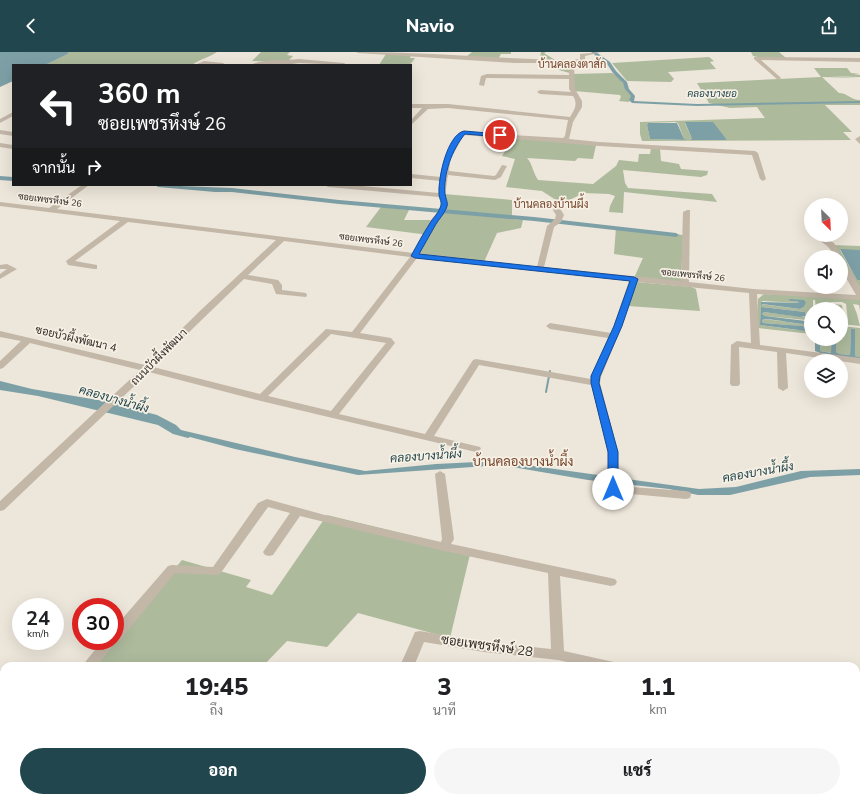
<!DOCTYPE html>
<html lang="th">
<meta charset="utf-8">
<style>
body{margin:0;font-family:"Nunito Sans",Sarabun,sans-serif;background:#f6f6f6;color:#202124;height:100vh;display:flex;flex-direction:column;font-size:15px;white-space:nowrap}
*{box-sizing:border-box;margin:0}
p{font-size:13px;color:#757577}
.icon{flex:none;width:22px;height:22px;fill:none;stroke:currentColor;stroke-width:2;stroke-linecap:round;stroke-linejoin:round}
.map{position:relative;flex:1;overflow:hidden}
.details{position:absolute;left:0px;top:610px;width:860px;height:140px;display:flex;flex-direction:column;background:#fff;border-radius:12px 12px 0 0;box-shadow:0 4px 16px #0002}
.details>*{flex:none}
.guide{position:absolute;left:12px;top:12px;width:400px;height:122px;border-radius:0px;box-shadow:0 4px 16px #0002;background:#202124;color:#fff;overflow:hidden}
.needle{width:26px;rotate:156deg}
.controls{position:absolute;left:804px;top:146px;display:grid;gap:8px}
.controls a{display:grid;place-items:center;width:44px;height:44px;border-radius:50%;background:#fff;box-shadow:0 4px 16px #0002;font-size:20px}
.speed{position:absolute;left:12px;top:546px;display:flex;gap:8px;font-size:20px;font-weight:700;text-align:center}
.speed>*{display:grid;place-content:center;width:52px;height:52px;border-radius:50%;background:#fff;box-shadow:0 4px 16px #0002;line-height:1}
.speed small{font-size:10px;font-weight:400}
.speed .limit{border:6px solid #d22;background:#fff;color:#111}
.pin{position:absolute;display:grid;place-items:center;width:34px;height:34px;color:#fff;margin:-17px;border:2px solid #fff;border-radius:50%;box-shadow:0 1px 4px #0007}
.me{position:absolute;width:44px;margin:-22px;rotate:0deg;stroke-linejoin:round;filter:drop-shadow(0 0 3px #0008)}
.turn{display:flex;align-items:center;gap:14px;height:84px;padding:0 20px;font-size:18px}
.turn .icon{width:52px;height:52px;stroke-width:2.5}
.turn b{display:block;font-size:28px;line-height:34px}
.then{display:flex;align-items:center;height:38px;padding:0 20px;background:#0003;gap:8px;font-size:15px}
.eta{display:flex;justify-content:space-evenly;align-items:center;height:68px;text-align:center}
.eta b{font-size:24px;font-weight:800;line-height:28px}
.primary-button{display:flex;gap:8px;margin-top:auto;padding:8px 20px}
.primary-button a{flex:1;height:46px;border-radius:24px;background:#22464d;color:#fff;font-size:16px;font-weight:800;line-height:46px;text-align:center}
.primary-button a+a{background:#f6f6f6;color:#202124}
header{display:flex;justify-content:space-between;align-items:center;height:52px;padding:0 20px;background:#22464d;color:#fff;font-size:18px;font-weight:800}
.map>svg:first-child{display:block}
</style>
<header><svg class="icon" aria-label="back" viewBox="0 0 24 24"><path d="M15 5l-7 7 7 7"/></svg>Navio<svg class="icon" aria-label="share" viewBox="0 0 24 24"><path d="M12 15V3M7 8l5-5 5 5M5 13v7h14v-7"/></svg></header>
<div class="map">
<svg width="860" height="750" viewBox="0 0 860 750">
<rect width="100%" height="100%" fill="#ede6da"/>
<path fill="#adba9c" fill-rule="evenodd" d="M68 0H217C208 6 200 7 192 13H45L68 2Z
M261 0H290L287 3 293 4 287 10 252 9Z
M472 0H511V2H501L498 7 466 5Z
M541 0H546L544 1 555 8 570 9 573 22 612 21C622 26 625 36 632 44L629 50 619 49 621 45 620 43 574 39 573 22 559 18 558 15H548V10H539Z
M751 0H779L786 6H763L753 4Z
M386 2 411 3 410 6H415L410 13H379Z
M709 5 714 9 710 10 716 17 668 20 674 27 671 30 627 29 612 11Z
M814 16H847L851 21 860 22 854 23H860V25L829 24 860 26 822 25 839 41C847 41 851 48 860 48V53H825L852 80H843L851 88 642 89 640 82V70L765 66 757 55 730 56 709 51 697 31 821 25ZM675 70 678 71 684 87 686 88 650 87 647 73 648 71ZM685 71 726 87 727 88H691L692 87Z
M514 85 596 93 593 107 578 106 575 109 527 106C532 111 533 121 538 128L593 132 616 114 619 108 638 110 639 102H650L651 96 660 97 661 109 679 112 681 117 708 119 707 123 701 125 623 118 625 131 628 136 712 142 717 150 624 140 623 161 609 160 610 154 615 144 609 142 584 141 565 150H559L542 139 506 135 515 107 502 104Z
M444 142 512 148V167L523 168 521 176 497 181 484 210 418 202 429 183 366 175 381 155 409 158 404 168H438L447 157Z
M616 175 683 183 681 231 634 226 643 206 614 202Z
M832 193 860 194V198H840L857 228H860V236Z
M636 230 691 235 696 237 700 259 628 254Z
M764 242 860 246V259L859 253 853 252 857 262 860 274 841 272V257H836L835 252 842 253 844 271 848 269 846 252 842 250H831L832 257H816L815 248H813V257H811V282L758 276V247ZM763 249 799 251 797 249 806 251 804 255 800 257 761 252V255L805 260 806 264 803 265 764 260 762 262 765 264 806 268 803 272C795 272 767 266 762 268L763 271 803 274 807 277 797 278 760 273 761 250Z
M841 274 860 276V305L855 304V278H851L850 303 839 302 836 300V287H841Z
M820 287H832V301L820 299Z
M327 463 471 498 450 586 358 561 327 595 287 589 263 614H95L182 508 251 528 246 535 272 543Z"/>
<path fill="#7da0a6" d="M0 0H68V2L45 13H13V29L0 35Z
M713 70 727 88H690L692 87 685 70Z
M648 71H677L684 87 687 88 650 87 647 73Z
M840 197 860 198V228H857Z
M788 247 804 248 806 251 804 255 800 257 762 252 761 255 805 260 806 264 800 265 764 260 762 262 765 264 806 269 807 272C797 273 768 265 762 268L763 271 803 274 807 277 806 279 760 273 761 250 799 251 797 249H791Z
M851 277H855V304L860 305V307L820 301 815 299V287H820V299L831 301 832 287H836V300L839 302 850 303Z
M0 329 32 337 104 349 157 363 176 373 181 378 295 405 365 419 436 412 498 409 699 437 736 435 801 419 860 417V423L810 425 730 443H698L669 437 588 428 501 413 358 423 235 397 190 385 188 386 173 382 158 373 38 344 0 338Z"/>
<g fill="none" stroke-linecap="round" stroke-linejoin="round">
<path stroke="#7da0a6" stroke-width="2" d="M546 340 550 319"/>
<path fill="#7da0a6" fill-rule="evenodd" d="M591 0H596L610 10 616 19 627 30 629 37 635 44 634 49 697 52 860 49V51L697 54 632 51 629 48 631 44 625 37 623 31 613 21 607 12Z
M0 124 13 125V129L0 128Z
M155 133 232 136 339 148 534 165 676 181 679 183 676 185 534 169 339 152 232 140H215L158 135Z"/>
<path fill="#c3b7a8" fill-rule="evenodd" d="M356 0C427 0 499 7 571 8L580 7V2L602 0 585 4V9L574 11 575 37 582 49V55L573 70 569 87 599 90 755 99 758 101 766 127 763 129 760 127 752 103 599 94 464 83 450 108 449 119 494 124 496 123 502 113 507 114 501 125 495 128 448 123 445 143 448 149 447 157 436 170 420 201 537 215 547 174 555 167 556 163 553 158 556 152 559 150 562 152 561 158 564 163 561 170 554 175 544 215 681 229 683 160 687 158H690L689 230 753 237 856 243 841 217V208H844L860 236V248L757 242 760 293 860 306V312L786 301 788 336 783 339 778 336 777 300 739 295 740 332 738 334H732L730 332 731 293 737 289 751 291 749 241 637 230 622 274 601 325 600 331 618 400V434L686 439 690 440 691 443 690 446 686 447 609 440 608 437V400L591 333 479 313 434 384 480 395 481 397 476 400 261 349 149 320 4 458 0 459V449L140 318 30 291 3 316 0 317V309L21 289 0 285V279L145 313 202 257 276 188 128 170 75 209 97 213V217H94L68 213 66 209 120 169 0 154V150L49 156 82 133H89L57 157 413 201 429 170 440 157 442 149 439 145 328 135 325 133H351L439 141 441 129 411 126V122L441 125C441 109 451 93 460 80L563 86 565 84 568 68 448 56 428 57 411 73V68L422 56H411V52H448L570 65C575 57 578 52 573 44L540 42 537 40 540 38 571 40 569 37V27L487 26H486L484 34 479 33 481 24 487 22 569 23V11H514L358 1ZM284 189 410 205 352 280 326 277 260 342 153 315 244 227 272 232 276 242 306 245 307 243 306 241 282 238V233L278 228 248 223ZM417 206 629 229 611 281 550 271 546 274 550 277 608 286 591 327 476 307 473 308 425 382 339 362 395 291 391 286 360 281ZM331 282 386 291 331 359 268 344Z
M754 5 860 6V10L761 8 780 25 781 26 778 28 754 7Z
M299 7 344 11 347 13 299 11 285 13H251C262 6 286 9 299 7Z
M204 9 223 11 226 13H195Z
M13 60V64L0 71V67Z
M0 78 13 80V84L0 82Z
M860 84V92L855 87Z
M0 91 13 93V97L0 95Z
M818 183H824L828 188 834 191 842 205 841 206V205H834C832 202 831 198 829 196 825 191 818 190 818 183Z
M7 212 17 217 0 227V222L7 217H0V213Z
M440 419 445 422 454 487 451 492 615 527 617 530 615 533 611 534 560 524 564 599 609 609 614 610 616 614H585L558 608 484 600 424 590 414 614H400L415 580 420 579 484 590 551 597 548 521 444 499 300 464 273 503 269 504 265 503 263 500 290 461 268 455 220 522 216 523 175 521 120 588 116 589 97 614H82L102 589H115V575L168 514 172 513 213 515 258 451 267 447 332 465 441 490 442 487 435 422Z
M856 644H860V656H856Z
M45 746H61L60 750H44Z
M67 746H90L88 750H65Z
M139 746H165L163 750H137Z"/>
</g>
<path fill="#1a73e8" stroke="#114b97" d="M464 79 500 82 503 83 500 85 465 82C452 97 443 123 445 142 446 148 449 151 446 157 444 162 439 167 436 172 430 182 425 192 419 202L634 225 638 227 622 274 600 324 599 331 618 400V437L616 439 613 440 608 437V400L591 331V324L614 274 630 229 415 206 411 204C417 193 423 182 430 171 433 166 438 162 440 156 443 150 439 147 439 142 438 126 447 83 464 79Z"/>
<g text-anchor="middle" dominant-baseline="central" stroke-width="3.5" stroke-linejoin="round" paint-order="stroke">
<g font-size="9" fill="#312b27" stroke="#f6f0e5">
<text transform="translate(50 148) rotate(7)">ซอยเพชรหึงษ์ 26</text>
<text transform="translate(371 188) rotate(7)">ซอยเพชรหึงษ์ 26</text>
<text transform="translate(693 223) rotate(6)">ซอยเพชรหึงษ์ 26</text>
</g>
<g font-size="10" font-style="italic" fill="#22464d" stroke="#f6f0e5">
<text x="712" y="42">คลองบางยอ</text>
</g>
<g font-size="11" fill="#75442b" stroke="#f6f0e5">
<text x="572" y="12">บ้านคลองตาสัก</text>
<text x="551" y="152">บ้านคลองบ้านผึ้ง</text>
</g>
<g font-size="11" fill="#312b27" stroke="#f6f0e5">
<text transform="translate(76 287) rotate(13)">ซอยบัวผึ้งพัฒนา 4</text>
<text transform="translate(159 305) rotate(-45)">ถนนบัวผึ้งพัฒนา</text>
</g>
<g font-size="12" font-style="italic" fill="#22464d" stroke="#f6f0e5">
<text transform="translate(114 347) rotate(16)">คลองบางน้ำผึ้ง</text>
<text transform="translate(426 404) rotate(-4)">คลองบางน้ำผึ้ง</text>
<text transform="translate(758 420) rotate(-10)">คลองบางน้ำผึ้ง</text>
</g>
<g font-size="13" fill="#75442b" stroke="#f6f0e5">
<text x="523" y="410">บ้านคลองบางน้ำผึ้ง</text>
</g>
<g font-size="13" fill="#312b27" stroke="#f6f0e5">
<text transform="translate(487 594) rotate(8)">ซอยเพชรหึงษ์ 28</text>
</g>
</g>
</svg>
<div class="controls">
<a><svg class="needle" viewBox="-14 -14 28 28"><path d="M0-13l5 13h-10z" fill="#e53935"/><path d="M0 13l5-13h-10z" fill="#757577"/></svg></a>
<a><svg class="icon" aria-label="sound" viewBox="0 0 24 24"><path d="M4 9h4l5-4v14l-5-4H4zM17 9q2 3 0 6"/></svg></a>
<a><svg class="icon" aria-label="search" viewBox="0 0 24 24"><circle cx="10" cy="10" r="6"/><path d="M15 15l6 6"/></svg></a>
<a><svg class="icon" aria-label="layers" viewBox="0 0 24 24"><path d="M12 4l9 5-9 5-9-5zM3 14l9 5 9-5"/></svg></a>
</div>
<div class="speed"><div>24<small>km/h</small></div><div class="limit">30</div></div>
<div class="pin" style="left:500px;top:83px;background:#d93025"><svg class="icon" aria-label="arrive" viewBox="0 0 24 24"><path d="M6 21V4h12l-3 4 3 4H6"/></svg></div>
<svg class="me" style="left:613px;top:437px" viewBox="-20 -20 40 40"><circle r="19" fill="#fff"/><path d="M0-13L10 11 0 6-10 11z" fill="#1a73e8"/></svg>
<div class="guide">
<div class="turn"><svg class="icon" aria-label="left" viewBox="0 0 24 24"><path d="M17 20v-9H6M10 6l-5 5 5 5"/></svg><div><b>360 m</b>ซอยเพชรหึงษ์ 26</div></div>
<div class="then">จากนั้น<svg class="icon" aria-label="right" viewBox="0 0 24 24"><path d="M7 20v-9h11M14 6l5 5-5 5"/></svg></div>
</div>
<section class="details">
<div class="eta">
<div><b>19:45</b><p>ถึง</p></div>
<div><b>3</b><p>นาที</p></div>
<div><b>1.1</b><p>km</p></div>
</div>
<div class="primary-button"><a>ออก</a><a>แชร์</a></div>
</section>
</div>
